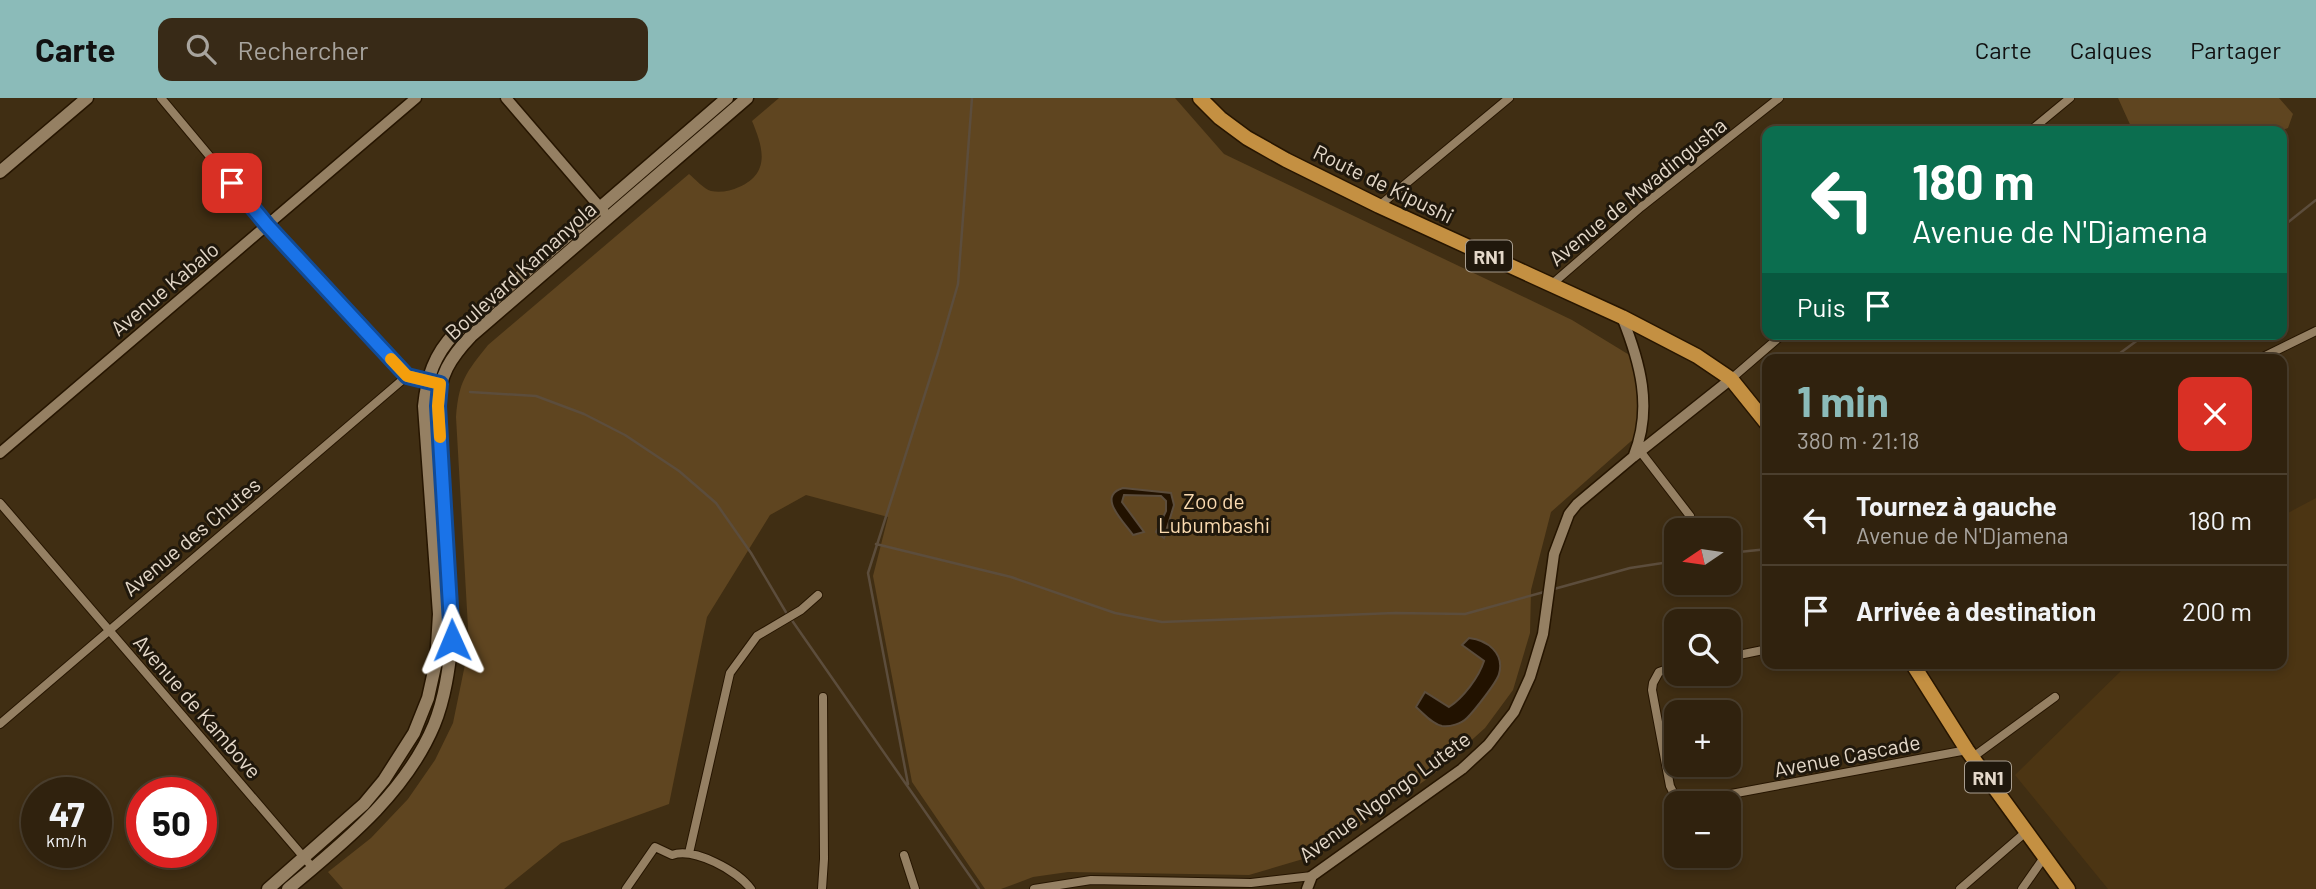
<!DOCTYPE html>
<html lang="fr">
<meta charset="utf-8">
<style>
body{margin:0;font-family:Barlow,sans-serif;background:#382a17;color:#f1f3f6;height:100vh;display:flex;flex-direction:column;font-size:26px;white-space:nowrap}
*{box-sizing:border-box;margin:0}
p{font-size:23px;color:#a8a49e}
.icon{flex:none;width:38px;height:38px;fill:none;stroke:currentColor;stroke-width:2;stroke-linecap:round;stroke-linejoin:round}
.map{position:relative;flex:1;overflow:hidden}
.drawer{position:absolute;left:1762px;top:256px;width:525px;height:315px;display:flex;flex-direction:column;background:#30220e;border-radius:14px;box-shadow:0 4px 10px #0003,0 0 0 2px #4b3f2e}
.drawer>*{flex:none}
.top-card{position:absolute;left:1762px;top:28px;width:525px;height:214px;border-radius:14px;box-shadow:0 4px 10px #0003,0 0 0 2px #4b3f2e;background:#0b6e4f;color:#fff;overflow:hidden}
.needle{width:46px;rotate:257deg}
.tools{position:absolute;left:1664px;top:420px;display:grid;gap:14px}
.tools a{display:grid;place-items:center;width:77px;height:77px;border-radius:14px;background:#30220e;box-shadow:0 4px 10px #0003,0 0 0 2px #4b3f2e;font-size:35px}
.speed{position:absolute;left:21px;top:679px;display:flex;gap:14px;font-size:35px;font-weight:700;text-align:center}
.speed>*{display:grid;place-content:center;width:91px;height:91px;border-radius:50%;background:#30220e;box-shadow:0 4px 10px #0003,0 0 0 2px #4b3f2e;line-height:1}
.speed small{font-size:18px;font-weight:400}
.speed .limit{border:10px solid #d22;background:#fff;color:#111}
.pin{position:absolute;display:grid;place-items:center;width:60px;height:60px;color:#fff;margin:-30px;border-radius:14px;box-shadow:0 4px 10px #0006}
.me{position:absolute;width:77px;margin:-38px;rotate:359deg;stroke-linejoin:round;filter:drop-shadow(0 0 5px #0008)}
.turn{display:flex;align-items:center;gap:24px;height:147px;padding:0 35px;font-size:32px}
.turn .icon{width:91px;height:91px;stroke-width:2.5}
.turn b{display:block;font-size:49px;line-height:60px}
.then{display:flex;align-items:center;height:66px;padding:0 35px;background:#0003;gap:14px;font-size:26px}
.round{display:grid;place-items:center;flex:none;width:74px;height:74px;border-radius:14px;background:#382a17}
.head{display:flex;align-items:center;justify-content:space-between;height:119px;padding:0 35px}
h1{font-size:42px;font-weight:700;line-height:52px;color:#8bbbb9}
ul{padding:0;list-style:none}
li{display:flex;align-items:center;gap:21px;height:91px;padding:0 35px;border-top:2px solid #4b3f2e}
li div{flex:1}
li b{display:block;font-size:26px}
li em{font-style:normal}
header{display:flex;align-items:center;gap:42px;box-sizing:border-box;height:98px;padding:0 35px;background:#8bbbb9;color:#111}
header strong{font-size:33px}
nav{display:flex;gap:38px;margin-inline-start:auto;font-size:24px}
.search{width:490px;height:63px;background:#382a17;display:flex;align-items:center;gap:18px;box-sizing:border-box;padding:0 24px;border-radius:14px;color:#a8a49e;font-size:26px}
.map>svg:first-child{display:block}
</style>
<header>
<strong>Carte</strong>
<div class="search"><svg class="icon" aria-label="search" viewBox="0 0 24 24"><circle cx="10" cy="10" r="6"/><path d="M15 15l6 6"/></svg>Rechercher</div>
<nav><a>Carte</a><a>Calques</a><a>Partager</a></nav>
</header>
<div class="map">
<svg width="2316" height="791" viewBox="0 0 2316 791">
<rect width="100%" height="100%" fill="#402e13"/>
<path fill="#4c3513" d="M2316 400V791H2108L2015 677 2129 565H2282V418Z"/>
<path fill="#5f4520" d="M779 0H1175L1224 56 1572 222 1636 261 1638 337 1551 414 1531 492 1530 535 1513 592 1485 630 1434 676 1320 756 1249 777 1068 774 1033 779 1001 791H985L912 684 873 478 888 419 806 397 770 417 707 519 669 706 561 745 504 791H343L328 774 371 740 408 701 435 662 453 625 469 547 456 319C459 282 466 275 488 247L689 76C695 81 704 91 711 93 720 95 731 93 739 89 771 75 763 49 752 23Z
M2118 0H2279L2293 16 2288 30 2280 33H2133Z"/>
<path fill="#221200" stroke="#5c4d3c" stroke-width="2" d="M1123 390 1171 395 1174 407 1164 440 1156 434 1166 413V403L1161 398 1124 397 1122 404 1144 434 1133 437C1124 424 1096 398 1123 390Z
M1469 540C1487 542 1505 555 1499 576 1497 584 1474 613 1467 620 1461 626 1450 629 1442 628 1432 626 1424 616 1416 609L1425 594 1449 609C1463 600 1479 579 1484 563L1462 547Z"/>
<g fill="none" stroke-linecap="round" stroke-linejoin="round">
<path stroke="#5c4d3c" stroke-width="2.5" d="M2282 129 2316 102
M2112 261 2146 236
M470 294 536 298 584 316 625 337 679 373 716 405 751 455 787 516
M876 446 1011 479 1115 515 1162 524 1395 515 1465 516 1544 494
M1729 455 1768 451
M1554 491 1630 470 1676 463
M791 521 979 791
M908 686 868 475 938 255 958 186 972 0"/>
<defs>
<path id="minor" d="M161 0 267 127 407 278 431 284
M2030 33 2070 0
M1379 108 1509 0
M1551 187 1641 109 1779 0
M2259 261 2316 233
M1731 281 1783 236
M1640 353 1690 418
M0 405 313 770
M1729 559 1768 551
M1676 568 1659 574 1653 585 1652 592 1670 688 1676 700 1683 705 1967 652
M0 626 407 278
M1973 659 2055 599
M689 755 730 575 757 538 801 512 818 497
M904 757 915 791
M626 791 655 749 672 757C694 749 738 773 751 791
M822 791 824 761 823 599
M1034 791 1091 782 1251 785 1312 778
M1960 791 2027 733
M2022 791 2045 758"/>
<path id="tertiary" d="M506 0 604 114
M1622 219C1640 264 1653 310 1634 357
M0 355 416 0
M1307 791 1312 778 1462 671 1488 647 1514 614 1530 579 1543 536 1554 456 1569 416 1577 406 1633 359 1731 281"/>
<path id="secondary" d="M0 74 87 0
M268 791 364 706 384 682 414 635 428 600 436 564 439 516 424 308C427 279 434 257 455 235L727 0
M288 791C344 744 405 696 434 627 445 600 449 570 452 542L438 308C439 278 450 260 471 238L747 0"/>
<path id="trunk" d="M1200 0 1220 20 1247 40 1286 62 1379 108 1622 219 1697 258 1731 281 1768 327
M1912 565 1967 652 2068 791"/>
</defs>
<use href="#minor" stroke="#261500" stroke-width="10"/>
<use href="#tertiary" stroke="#261500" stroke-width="13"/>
<use href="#secondary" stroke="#261500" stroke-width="15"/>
<use href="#trunk" stroke="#261500" stroke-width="17"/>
<use href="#minor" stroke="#958063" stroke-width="8"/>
<use href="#tertiary" stroke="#958063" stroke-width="10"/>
<use href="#secondary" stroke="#958063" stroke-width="12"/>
<use href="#trunk" stroke="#c49042" stroke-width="14"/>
</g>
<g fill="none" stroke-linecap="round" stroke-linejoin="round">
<defs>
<path id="route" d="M232 85 267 127 407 278 440 286 438 308 452 542"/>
</defs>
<use href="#route" stroke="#114b97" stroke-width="18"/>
<use href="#route" stroke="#1a73e8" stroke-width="12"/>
<path stroke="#f59e0b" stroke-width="12" d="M391 261 407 278 440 286 438 308 440 339"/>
</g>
<g text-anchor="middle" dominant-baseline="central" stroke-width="6" stroke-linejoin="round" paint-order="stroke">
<g fill="#20180c" stroke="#a99e90" stroke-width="2">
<rect x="1466" y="142.5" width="46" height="31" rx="5"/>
<rect x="1965" y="663.5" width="46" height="31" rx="5"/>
</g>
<g font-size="19" font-weight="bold" fill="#e4d8c9">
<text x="1489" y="158">RN1</text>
<text x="1988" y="679">RN1</text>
</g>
<g font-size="21" fill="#e4d8c9" stroke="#20180c">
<text transform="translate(1384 85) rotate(26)">Route de Kipushi</text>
<text transform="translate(1637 93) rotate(-39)">Avenue de Mwadingusha</text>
<text transform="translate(520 172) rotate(-42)">Boulevard Kamanyola</text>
<text transform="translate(164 190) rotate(-40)">Avenue Kabalo</text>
<text transform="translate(191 438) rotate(-40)">Avenue des Chutes</text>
<text transform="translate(198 608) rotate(49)">Avenue de Kambove</text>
<text transform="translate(1847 657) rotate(-11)">Avenue Cascade</text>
<text transform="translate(1384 698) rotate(-36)">Avenue Ngongo Lutete</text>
</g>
<g font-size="21" fill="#fadab0" stroke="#20180c">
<text x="1214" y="402">Zoo de<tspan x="1214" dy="24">Lubumbashi</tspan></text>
</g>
</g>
</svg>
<div class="tools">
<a><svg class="needle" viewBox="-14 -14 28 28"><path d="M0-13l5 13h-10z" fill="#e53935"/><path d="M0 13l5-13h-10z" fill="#a8a49e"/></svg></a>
<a><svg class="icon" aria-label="search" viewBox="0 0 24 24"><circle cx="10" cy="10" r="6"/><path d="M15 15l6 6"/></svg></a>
<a>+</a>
<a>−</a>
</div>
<div class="speed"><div>47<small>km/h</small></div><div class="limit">50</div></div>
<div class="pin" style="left:232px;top:85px;background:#d93025"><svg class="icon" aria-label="arrive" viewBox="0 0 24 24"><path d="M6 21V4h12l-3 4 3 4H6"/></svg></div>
<svg class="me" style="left:452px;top:542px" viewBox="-20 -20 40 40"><path d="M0-17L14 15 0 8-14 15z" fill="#1a73e8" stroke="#fff" stroke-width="4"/></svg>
<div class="top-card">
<div class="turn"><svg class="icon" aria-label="left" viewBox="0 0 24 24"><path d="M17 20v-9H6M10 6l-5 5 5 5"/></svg><div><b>180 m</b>Avenue de N'Djamena</div></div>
<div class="then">Puis<svg class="icon" aria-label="arrive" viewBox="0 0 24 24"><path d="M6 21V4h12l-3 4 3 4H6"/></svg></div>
</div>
<section class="drawer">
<div class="head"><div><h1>1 min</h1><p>380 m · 21:18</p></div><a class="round" style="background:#d93025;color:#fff"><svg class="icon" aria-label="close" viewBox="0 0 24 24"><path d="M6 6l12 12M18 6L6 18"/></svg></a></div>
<ul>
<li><svg class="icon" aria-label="left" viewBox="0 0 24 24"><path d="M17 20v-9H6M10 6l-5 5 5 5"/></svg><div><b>Tournez à gauche</b><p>Avenue de N'Djamena</p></div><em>180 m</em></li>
<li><svg class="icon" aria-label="arrive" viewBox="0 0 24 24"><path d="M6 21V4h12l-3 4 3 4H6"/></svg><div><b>Arrivée à destination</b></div><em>200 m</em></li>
</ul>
</section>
</div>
